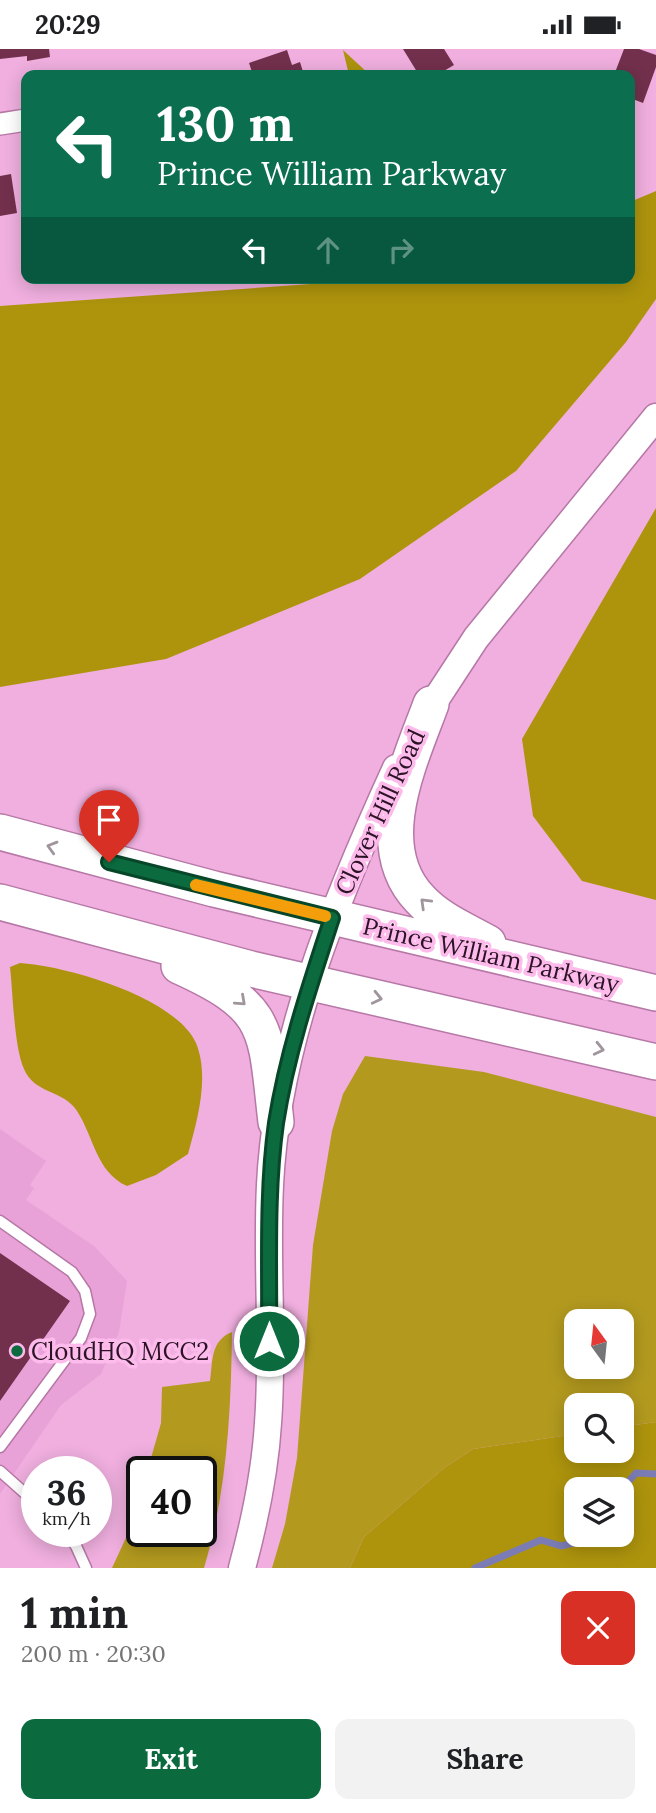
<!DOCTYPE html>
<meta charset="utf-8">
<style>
body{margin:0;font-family:Lora,serif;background:#f2f2f2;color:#202124;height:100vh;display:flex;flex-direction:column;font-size:26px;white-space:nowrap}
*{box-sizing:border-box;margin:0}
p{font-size:23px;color:#757577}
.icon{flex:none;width:38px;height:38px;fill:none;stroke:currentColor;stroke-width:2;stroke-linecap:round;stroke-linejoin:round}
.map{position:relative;height:1519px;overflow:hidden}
.details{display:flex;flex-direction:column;background:#fff;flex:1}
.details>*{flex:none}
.banner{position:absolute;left:21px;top:21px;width:614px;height:214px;border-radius:14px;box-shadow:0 4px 18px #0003;background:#0b6e4f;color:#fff;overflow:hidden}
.needle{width:46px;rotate:345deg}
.buttons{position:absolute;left:564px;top:1260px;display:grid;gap:14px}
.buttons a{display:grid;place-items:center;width:70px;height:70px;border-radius:14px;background:#fff;box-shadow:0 4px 18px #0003;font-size:35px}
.speed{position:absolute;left:21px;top:1407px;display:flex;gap:14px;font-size:35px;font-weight:700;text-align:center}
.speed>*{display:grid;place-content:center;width:91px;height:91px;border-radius:50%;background:#fff;box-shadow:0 4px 18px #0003;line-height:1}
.speed small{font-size:18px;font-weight:400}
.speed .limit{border:4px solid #111;border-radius:10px;background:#fff;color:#111}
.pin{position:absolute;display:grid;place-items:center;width:60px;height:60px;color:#fff;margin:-72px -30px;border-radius:50% 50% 50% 0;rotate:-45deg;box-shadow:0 0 7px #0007}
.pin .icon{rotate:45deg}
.me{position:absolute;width:77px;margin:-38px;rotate:0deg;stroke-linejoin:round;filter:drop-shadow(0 0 5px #0008)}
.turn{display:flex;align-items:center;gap:24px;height:147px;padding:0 21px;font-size:32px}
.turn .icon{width:91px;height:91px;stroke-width:2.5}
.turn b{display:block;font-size:49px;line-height:60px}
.lanes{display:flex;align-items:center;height:66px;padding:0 21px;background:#0003;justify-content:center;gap:35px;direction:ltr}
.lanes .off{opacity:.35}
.round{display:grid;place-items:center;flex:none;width:74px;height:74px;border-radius:14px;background:#f2f2f2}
.head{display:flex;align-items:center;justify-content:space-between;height:119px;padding:0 21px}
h1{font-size:42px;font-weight:800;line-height:52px}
.cta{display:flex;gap:14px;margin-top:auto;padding:14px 21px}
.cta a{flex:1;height:80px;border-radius:14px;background:#0b6b3f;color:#fff;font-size:28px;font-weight:800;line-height:80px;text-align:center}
.cta a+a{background:#f2f2f2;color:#202124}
.status{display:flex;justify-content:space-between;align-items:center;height:49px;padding:0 35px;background:#fff;direction:ltr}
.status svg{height:19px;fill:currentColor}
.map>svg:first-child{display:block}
</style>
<div class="status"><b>20:29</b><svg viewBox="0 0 49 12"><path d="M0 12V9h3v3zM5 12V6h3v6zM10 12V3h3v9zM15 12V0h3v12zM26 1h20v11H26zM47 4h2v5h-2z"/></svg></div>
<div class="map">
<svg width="656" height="1519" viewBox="0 0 656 1519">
<rect width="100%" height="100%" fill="#f0afdf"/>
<path fill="#e9a2d7" d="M0 1080 46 1112 30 1136 34 1139 26 1151 94 1197 127 1232 119 1283 101 1325 61 1356 0 1445Z"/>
<path fill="#b39a1f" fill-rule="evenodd" d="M365 1007 484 1023 656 1068V1373L621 1378V1356H576V1385L473 1400 444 1419 364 1488 350 1519H272L285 1475 297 1409 313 1196 332 1082 343 1045ZM576 1272H621V1318H576Z
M232 1283C231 1364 227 1442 204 1519H112L130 1480 142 1439V1482H201V1423H147L161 1374 162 1338 210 1332C213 1312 210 1292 232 1283Z"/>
<path fill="#ae940d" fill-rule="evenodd" d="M343 1 370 26H349Z
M656 142V250L626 293 516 422 360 530 166 610 0 638V257L396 229H630V153Z
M656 459V851L582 832 533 767 522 690Z
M20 914C67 917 175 948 196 994 210 1028 197 1072 188 1105L156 1126 127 1137C96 1123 94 1088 77 1062 64 1041 34 1045 24 1020 14 998 13 944 10 918Z
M656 1373V1519H350L364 1488 444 1419 473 1400 576 1385V1402H621V1378ZM621 1440V1486H576V1440Z"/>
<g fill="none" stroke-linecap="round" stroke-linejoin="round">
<path stroke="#7b7cb6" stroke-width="7" d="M621 1441 636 1424 656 1425
M475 1519 541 1491 561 1497 594 1489 595 1486"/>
</g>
<path fill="#72304c" d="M0 0H49L50 8 27 12V7L0 10Z
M403 0H444L454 16 437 26H419Z
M624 0H639L656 6V18L643 54 630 49V26H614Z
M287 1 292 16 300 13 304 26H253L249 14Z
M11 125 17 164 0 167V127Z
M0 1204 70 1252 0 1352Z"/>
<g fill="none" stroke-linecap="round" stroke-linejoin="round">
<defs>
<path id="service" d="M0 1172 72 1223 85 1242 90 1265 81 1289 0 1398
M0 1422 37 1455
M65 1482 76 1497 86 1519"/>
<path id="minor" d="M0 75 26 71"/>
<path id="tertiary" d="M423 670 476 589 656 368
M242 1519C255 1471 265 1424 268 1374 274 1295 266 1215 270 1136 277 991 336 850 396 719"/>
<path id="trunk" d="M431 655C410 712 369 797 420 850 438 870 465 881 488 894
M0 783 214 840 656 944
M0 853 251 920 656 1013
M179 917C272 959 265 979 276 1073"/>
</defs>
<use href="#service" stroke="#b678a6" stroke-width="13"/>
<use href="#minor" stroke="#b678a6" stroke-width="24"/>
<use href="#tertiary" stroke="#b678a6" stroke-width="29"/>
<use href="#trunk" stroke="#b678a6" stroke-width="38"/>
<use href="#service" stroke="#fff" stroke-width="10"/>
<use href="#minor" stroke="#fff" stroke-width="21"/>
<use href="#tertiary" stroke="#fff" stroke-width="26"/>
<use href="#trunk" stroke="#fff" stroke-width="35"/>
</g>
<defs><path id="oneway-chevron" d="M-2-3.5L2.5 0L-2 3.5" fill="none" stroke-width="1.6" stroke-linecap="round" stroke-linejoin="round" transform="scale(1.75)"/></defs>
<g stroke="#a0959d">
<use href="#oneway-chevron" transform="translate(52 798) rotate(-164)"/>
<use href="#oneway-chevron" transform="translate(425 854) rotate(-136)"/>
<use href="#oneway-chevron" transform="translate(377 949) rotate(13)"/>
<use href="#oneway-chevron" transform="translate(241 952) rotate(42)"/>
<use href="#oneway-chevron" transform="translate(599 1000) rotate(13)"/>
</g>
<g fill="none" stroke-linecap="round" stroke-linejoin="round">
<defs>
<path id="route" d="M109 813 332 869C310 936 287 1004 276 1074 266 1146 270 1220 269 1292"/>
</defs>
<use href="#route" stroke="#074629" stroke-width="18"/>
<use href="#route" stroke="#0b6b3f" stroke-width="12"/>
<path stroke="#f59e0b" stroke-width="12" d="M196 836 325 867"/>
</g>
<circle fill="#0b6b3f" stroke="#fdbbec" stroke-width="2.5" cx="17" cy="1302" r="7"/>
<g text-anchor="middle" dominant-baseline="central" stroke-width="7" stroke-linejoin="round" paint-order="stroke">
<g font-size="24" fill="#2b1325" stroke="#fdbbec">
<text transform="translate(380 763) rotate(-65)">Clover Hill Road</text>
<text transform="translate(491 906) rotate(13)">Prince William Parkway</text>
</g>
<g font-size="24" fill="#2b1325" stroke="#fdbbec" text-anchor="start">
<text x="31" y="1302">CloudHQ MCC2</text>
</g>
</g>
</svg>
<div class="buttons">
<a><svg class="needle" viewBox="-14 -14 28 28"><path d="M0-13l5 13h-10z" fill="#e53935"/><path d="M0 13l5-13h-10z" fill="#757577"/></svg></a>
<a><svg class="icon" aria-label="search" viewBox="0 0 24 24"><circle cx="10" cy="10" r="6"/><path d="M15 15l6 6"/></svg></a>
<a><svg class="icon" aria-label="layers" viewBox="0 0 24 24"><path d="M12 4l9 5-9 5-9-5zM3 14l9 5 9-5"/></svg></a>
</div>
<div class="speed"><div>36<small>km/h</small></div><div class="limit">40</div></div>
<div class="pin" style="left:109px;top:813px;background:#d93025"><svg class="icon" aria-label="arrive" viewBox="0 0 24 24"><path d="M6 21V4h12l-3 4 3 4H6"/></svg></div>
<svg class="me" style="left:269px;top:1292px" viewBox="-20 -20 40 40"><circle r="17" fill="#0b6b3f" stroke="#fff" stroke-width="3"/><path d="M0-11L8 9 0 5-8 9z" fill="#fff"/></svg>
<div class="banner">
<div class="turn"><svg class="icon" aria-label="left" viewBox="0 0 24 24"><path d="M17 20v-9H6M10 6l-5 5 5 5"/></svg><div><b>130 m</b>Prince William Parkway</div></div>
<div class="lanes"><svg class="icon" aria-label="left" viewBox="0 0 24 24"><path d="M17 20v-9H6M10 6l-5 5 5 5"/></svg><svg class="icon off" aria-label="ahead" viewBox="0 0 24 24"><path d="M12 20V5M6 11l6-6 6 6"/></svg><svg class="icon off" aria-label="right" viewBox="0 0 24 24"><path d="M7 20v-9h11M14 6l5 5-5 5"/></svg></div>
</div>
</div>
<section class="details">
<div class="head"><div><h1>1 min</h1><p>200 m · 20:30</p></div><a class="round" style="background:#d93025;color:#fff"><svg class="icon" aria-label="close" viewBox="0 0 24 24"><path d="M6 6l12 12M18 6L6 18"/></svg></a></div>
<div class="cta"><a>Exit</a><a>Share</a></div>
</section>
